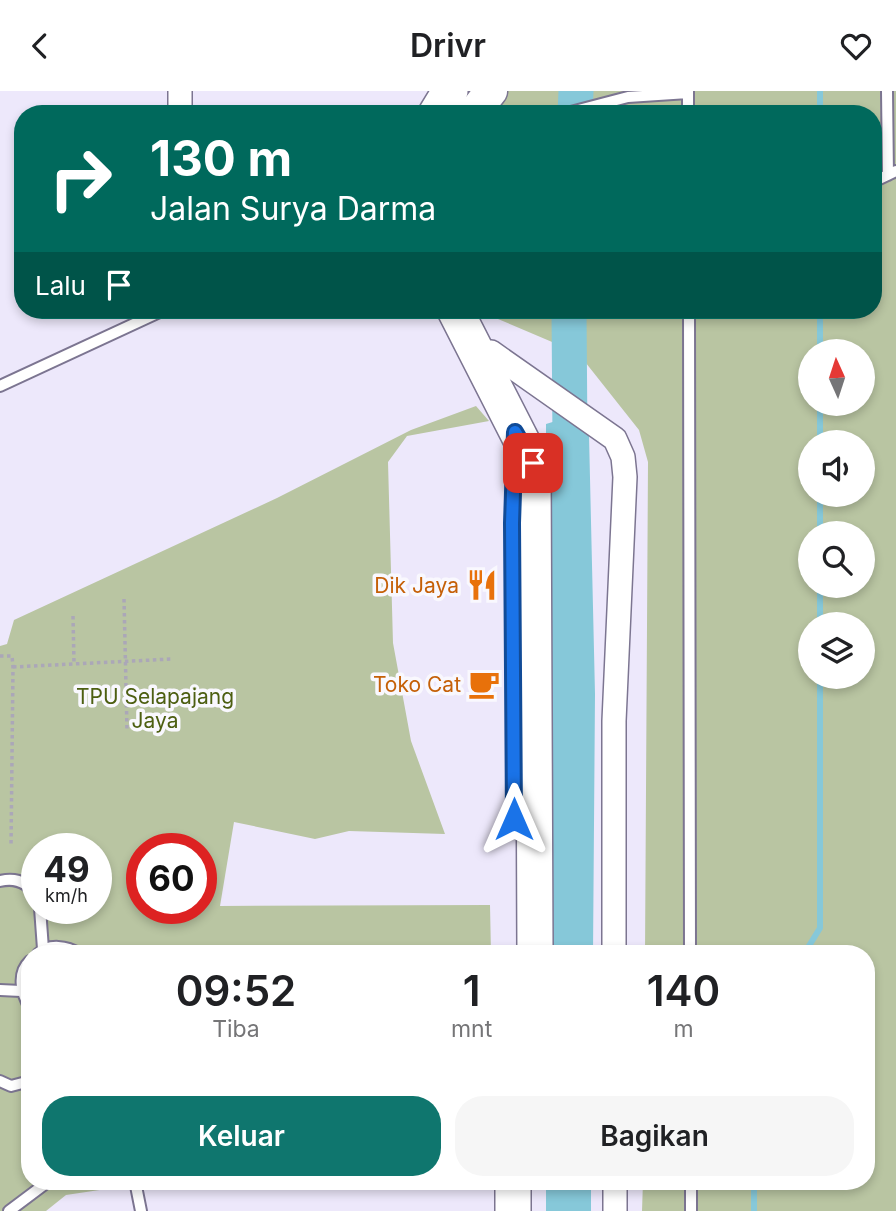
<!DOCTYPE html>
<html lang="id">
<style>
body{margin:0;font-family:Inter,sans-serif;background:#f6f6f6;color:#202124;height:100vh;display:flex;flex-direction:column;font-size:26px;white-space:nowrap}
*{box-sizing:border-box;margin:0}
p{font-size:23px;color:#757577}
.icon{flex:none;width:38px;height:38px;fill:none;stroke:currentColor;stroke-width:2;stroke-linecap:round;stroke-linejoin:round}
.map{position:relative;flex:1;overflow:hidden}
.side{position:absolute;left:21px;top:854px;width:854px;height:245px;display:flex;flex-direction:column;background:#fff;border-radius:28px;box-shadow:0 4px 10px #0003}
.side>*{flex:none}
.guide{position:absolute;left:14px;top:14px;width:868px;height:214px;border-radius:28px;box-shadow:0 4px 10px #0003;background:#00695c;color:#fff;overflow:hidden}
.needle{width:46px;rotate:357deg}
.controls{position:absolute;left:798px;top:248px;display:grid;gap:14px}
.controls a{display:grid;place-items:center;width:77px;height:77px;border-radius:50%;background:#fff;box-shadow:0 4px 10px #0003;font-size:35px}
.speed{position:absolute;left:21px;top:742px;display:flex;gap:14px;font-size:35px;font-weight:700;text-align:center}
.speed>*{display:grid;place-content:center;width:91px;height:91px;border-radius:50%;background:#fff;box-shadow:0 4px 10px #0003;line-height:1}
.speed small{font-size:18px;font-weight:400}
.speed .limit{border:10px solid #d22;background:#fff;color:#111}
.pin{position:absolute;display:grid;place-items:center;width:60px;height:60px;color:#fff;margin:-30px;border-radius:14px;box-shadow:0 4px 10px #0006}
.me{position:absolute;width:77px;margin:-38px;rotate:0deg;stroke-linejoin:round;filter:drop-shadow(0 0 5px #0008)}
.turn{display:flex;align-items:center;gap:24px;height:147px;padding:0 21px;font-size:32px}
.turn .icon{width:91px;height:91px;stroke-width:2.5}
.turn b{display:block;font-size:49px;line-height:60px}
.then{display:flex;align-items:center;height:66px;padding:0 21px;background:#0003;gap:14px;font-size:26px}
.eta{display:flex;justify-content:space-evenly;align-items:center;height:119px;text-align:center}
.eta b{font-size:42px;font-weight:600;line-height:49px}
.action{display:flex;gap:14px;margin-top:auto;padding:14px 21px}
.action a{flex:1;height:80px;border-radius:28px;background:#0f766e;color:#fff;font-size:28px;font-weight:600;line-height:80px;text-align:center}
.action a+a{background:#f6f6f6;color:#202124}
header{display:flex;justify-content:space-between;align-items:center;height:91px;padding:0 21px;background:#fff;font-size:32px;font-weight:600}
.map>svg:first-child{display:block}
</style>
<header><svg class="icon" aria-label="back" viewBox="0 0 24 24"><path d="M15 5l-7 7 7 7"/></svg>Drivr<svg class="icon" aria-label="heart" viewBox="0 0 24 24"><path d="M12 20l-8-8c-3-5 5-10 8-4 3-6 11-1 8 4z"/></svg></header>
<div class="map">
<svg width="896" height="1120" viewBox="0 0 896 1120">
<rect width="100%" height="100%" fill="#ede8fb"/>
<path fill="#b9c5a2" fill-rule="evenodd" d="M502 0H896V1120H642L643 1090H866V863H645L648 371 639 339 578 262 498 228 495 219H873V23H483ZM810 261H863V313H810ZM810 352H863V404H810ZM810 443H863V495H810ZM810 534H863V586H810Z
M476 315 489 330 407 345 388 371 393 552 411 650 445 743 349 740 315 748 234 731 220 815 490 814 491 863H30V1090H116L113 1097 66 1104 46 1120H0V555L7 553 14 529 277 407 411 339ZM37 758H96V817H37ZM142 758H201V817H142Z"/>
<path fill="#86c8d9" d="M569 326 589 344 595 603 593 863H546V333Z
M546 1090H591V1120H546Z"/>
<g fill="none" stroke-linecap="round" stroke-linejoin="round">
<path stroke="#86c8d9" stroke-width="6" d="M820 23V0
M820 261V219
M820 352V313
M820 443V404
M820 534V495
M804 863 820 837V586
M754 1090V1120"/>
<path stroke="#86c8d9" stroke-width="35" d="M575 23 576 0
M569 219 570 350"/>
<defs>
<path id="lane" d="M887 0 888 84
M563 23 628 6 688 2
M688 23V0
M873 91 896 80
M689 219 690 863
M0 295 164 219
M0 790C17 786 29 792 37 807
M40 817 43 858
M38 863C49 852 67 855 80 863
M30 870C16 883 22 903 30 917
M0 899 21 900
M0 990 11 995 30 990
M135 1090 141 1120
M691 1090V1120
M9 1120 49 1090"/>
<path id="street" d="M180 23V0
M491 261 615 348 623 366 625 386 614 630V863
M615 1090V1120"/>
<path id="secondary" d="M473 23 491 0"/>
<path id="primary" d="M436 23 450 0
M455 219 533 372 535 863
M513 1120V1090"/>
</defs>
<use href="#lane" stroke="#7c7591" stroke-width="14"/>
<use href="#street" stroke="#7c7591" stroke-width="26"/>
<use href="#secondary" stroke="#7c7591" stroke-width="35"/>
<use href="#primary" stroke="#7c7591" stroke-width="38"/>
<path stroke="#aba7b8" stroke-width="3.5" stroke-dasharray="3.5 3.5" stroke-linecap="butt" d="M124 508 127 639
M73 525 74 572
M0 565H12L13 576 11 756
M13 576 172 568"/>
<use href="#lane" stroke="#fff" stroke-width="10"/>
<use href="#street" stroke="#fff" stroke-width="23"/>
<use href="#secondary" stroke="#fff" stroke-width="32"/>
<use href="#primary" stroke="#fff" stroke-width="35"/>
</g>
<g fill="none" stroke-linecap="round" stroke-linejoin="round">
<defs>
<path id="route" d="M514 728 512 432 515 341 533 372"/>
</defs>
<use href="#route" stroke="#114b97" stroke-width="18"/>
<use href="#route" stroke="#1a73e8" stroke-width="12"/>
</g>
<defs>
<symbol id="restaurant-bare" viewBox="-9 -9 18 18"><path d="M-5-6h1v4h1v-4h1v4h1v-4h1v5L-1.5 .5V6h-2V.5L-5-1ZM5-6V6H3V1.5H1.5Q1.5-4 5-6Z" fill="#e8710a" stroke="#f9f8fe" stroke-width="2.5" paint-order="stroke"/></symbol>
<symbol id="cafe-bare" viewBox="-9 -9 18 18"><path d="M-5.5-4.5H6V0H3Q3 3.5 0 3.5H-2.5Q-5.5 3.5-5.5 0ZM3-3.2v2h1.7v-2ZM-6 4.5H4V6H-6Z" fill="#e8710a" stroke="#f9f8fe" stroke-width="2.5" paint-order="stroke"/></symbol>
</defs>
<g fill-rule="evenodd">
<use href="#restaurant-bare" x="460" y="472" width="44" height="44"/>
<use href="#cafe-bare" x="462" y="571" width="44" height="44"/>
</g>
<g text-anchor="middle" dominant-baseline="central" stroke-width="7" stroke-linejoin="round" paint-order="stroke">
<g font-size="21" fill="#c56008" stroke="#f9f8fe" text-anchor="end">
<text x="459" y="494">Dik Jaya</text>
<text x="461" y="593">Toko Cat</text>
</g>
<g font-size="21" fill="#4d5f12" stroke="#f9f8fe">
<text x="155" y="605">TPU Selapajang<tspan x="155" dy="24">Jaya</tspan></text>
</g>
</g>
</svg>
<div class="controls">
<a><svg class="needle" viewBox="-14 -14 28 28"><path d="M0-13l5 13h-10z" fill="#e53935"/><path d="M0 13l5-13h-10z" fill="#757577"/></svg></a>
<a><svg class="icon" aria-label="sound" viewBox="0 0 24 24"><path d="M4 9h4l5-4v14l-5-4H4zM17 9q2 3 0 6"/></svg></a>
<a><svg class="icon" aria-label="search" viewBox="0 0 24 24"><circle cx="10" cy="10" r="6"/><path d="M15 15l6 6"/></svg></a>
<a><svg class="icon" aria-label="layers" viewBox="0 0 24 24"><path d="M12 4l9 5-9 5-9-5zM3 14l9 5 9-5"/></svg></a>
</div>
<div class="speed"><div>49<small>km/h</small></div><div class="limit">60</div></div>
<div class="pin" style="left:533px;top:372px;background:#d93025"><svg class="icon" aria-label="arrive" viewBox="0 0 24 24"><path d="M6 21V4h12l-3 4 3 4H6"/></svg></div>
<svg class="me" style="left:514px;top:728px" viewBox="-20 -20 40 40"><path d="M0-17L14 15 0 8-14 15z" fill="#1a73e8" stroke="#fff" stroke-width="4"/></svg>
<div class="guide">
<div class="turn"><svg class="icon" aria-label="right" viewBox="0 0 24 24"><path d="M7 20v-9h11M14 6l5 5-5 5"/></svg><div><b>130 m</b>Jalan Surya Darma</div></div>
<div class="then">Lalu<svg class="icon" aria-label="arrive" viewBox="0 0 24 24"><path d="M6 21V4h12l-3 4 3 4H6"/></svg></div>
</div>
<section class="side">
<div class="eta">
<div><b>09:52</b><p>Tiba</p></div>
<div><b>1</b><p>mnt</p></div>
<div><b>140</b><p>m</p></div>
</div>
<div class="action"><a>Keluar</a><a>Bagikan</a></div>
</section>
</div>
